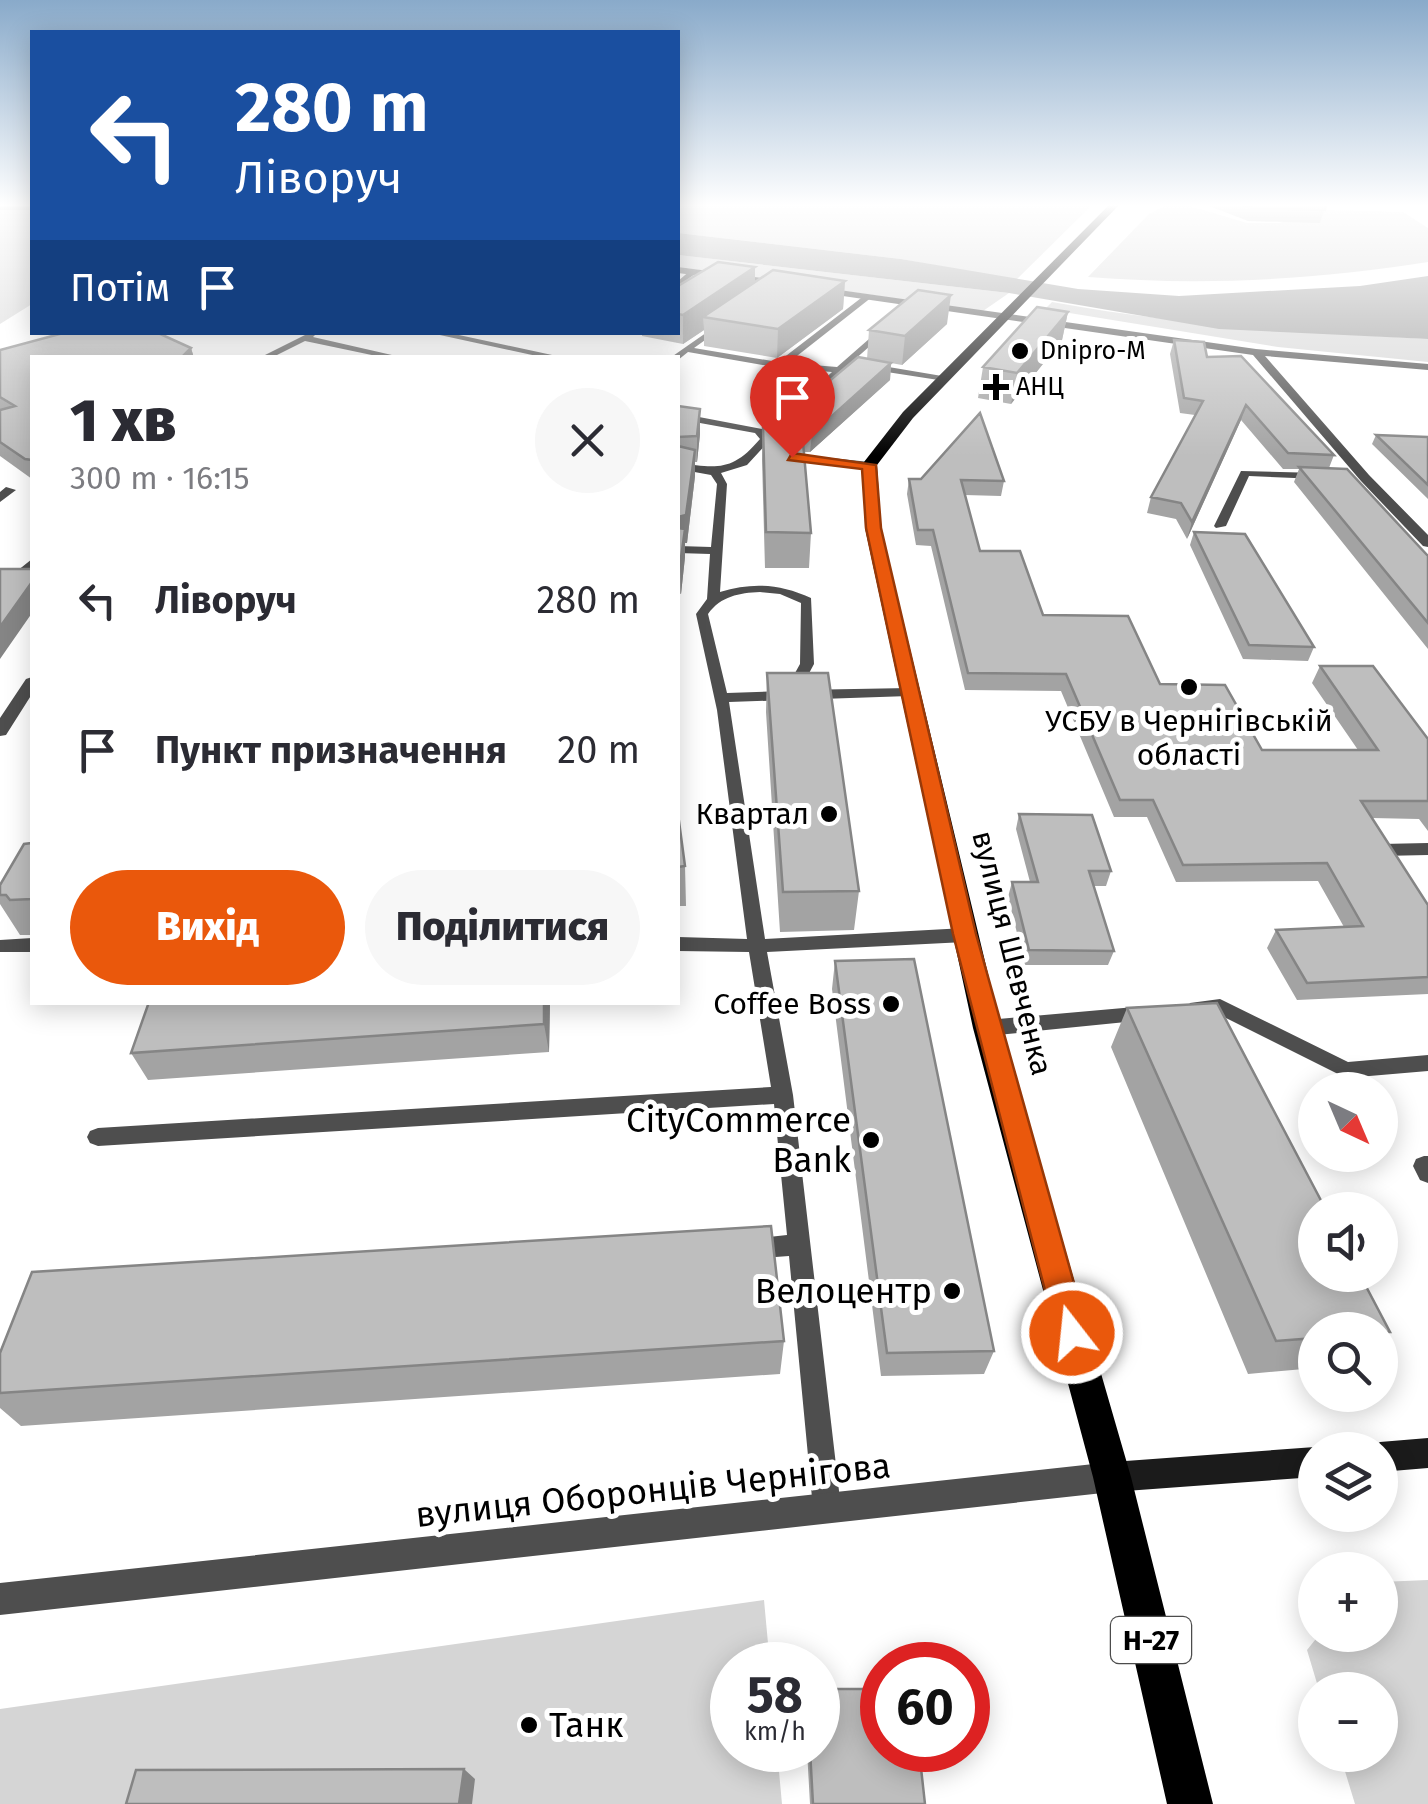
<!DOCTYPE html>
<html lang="uk">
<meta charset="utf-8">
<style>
body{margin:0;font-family:"Fira Sans",sans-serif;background:#f7f7f7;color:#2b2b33;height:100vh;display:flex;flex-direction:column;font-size:38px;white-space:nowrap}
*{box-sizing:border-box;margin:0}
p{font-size:32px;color:#7c7c81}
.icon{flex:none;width:55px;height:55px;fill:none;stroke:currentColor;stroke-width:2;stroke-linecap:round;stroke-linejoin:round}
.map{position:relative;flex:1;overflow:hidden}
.panel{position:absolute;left:30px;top:355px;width:650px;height:650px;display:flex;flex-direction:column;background:#fff;border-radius:0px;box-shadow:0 5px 25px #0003}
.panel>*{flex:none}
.hud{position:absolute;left:30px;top:30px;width:650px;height:305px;border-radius:0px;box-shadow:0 5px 25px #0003;background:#1a4fa0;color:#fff;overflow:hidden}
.needle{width:65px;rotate:136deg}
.buttons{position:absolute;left:1298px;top:1072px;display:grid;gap:20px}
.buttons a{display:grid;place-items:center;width:100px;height:100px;border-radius:50%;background:#fff;box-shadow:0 5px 25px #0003;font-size:50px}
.speed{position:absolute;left:710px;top:1642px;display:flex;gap:20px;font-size:50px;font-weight:700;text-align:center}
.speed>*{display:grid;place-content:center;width:130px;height:130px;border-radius:50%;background:#fff;box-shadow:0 5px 25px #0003;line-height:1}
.speed small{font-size:25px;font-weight:400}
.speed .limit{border:15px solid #d22;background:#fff;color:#111}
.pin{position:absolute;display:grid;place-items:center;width:85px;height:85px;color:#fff;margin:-102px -42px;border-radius:50% 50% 50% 0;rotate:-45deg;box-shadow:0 0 10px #0007}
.pin .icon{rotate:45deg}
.me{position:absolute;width:110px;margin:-55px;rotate:344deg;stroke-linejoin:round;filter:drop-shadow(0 0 8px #0008)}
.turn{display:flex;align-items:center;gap:35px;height:210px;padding:0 40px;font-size:45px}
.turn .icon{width:130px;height:130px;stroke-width:2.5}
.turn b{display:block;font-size:70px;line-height:85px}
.then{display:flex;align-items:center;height:95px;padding:0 40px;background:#0003;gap:20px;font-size:38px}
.round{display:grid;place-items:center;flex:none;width:105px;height:105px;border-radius:52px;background:#f7f7f7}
.headline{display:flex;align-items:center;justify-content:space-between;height:170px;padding:0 40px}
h1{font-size:60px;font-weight:800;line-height:75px}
.button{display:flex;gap:20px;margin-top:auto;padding:20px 40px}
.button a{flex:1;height:115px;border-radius:60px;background:#ea580c;color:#fff;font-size:40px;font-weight:800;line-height:115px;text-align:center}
.button a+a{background:#f7f7f7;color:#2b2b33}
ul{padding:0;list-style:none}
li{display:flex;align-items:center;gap:30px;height:150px;padding:0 40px}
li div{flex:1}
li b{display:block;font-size:38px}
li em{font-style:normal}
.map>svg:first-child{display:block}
</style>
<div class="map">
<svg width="1428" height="1804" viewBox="0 0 1428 1804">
<rect width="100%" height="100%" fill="#fff"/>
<path fill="#d5d5d5" d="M0 204H32V304L0 324Z
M678 204H1093L1016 280 901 259 678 233Z
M1168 204H1183L1247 223H1280L1314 210 1403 212 1428 228V262C1315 280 1202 286 1088 277L1149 214Z
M678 255 1009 293 983 311 678 267Z
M1052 302C1177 325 1301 332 1428 339V362L1278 347 1045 309Z
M1428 1580V1804H1355L1340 1755H1380V1690H1319L1307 1650 1319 1635H1380V1582Z
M764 1600 770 1665H732V1750H777L782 1804H0V1709Z"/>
<path fill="#9c9c9c" d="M678 233 901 259 1078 289 1179 296 1360 286 1428 276V339L1219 329 1009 293 678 255Z"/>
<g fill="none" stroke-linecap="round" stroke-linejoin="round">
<path fill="#4e4e4e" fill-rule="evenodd" d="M691 270 698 272 678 286V281Z
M865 295 872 297 788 363 837 367 885 325 888 330 853 361 942 376 947 379 945 381 848 366 796 414 791 411 793 409 832 372 780 368 688 352 678 360 670 358 723 321 726 325 694 348 778 362Z
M311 332 315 335 313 337 405 358H386L305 341 271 358H259Z
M426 332H445L566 358H546Z
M678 413 762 429 771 439 747 465 721 473 727 484 720 592C753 582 780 584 811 598L814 664 800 690 909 688 916 692 909 696 729 702 765 939 965 928 971 930 974 935 971 940 965 942 767 952 793 1095 841 1508 837 1518 827 1522 817 1518 813 1508 789 1256 749 1259 741 1256 737 1248 741 1240 787 1235 774 1104 98 1146 90 1143 87 1137 90 1131 98 1128 771 1087 749 952 678 951V937L747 939 717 710 696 614 707 599 710 554 678 553V546L711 547 717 484 711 475 678 469V463C717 468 732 472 760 439L755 433 678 419ZM760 592 780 594 801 603 800 664 785 691 727 693 708 614C721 596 739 593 760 592Z
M785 453 869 462 874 465 869 468 781 458V454Z
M1241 471 1319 473 1324 476 1319 479 1249 476 1226 526 1216 528 1214 526Z
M32 559V569L25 577H17V571Z
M1428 843V855L1381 856 1373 850 1381 844Z
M32 938V952H0V940Z
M1220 999 1348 1062 1428 1055V1071L1346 1078 1218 1014 1190 1013 1187 1008 1190 1003Z
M1146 1006 1153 1008 1156 1013 1153 1018 1146 1020 987 1036 980 1033 977 1028 980 1023 987 1020Z
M1424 1156H1428V1183L1420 1180 1413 1166 1416 1159Z"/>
<path fill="#4e4e4e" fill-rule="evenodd" d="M0 206H32V210H0Z
M678 267 785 281 789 284 785 287 678 273Z
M818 287 1256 349 1428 364V370L1265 356 1369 475 1428 535V547L1423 546 1361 481 1253 355 815 292Z
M6 487 16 490 0 502V492Z
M32 677V694L6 735 0 736V718L26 679Z
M1112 1462 1123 1466 1127 1477 1123 1488 1112 1492 0 1615V1583Z"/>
<path fill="#1b1b1b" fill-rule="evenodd" d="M1428 1438V1468L1380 1472V1450H1368L1380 1442Z
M1315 1447 1322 1450H1315V1477L1112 1492 1101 1488 1097 1477 1101 1466 1112 1462Z"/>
<path fill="#000" fill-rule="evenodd" d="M1110 204H1120L913 418 877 465 881 528 1001 1028 1131 1477 1213 1804H1167L1093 1477 973 1028 865 528 864 462 903 412Z"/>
</g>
<path fill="#a3a3a3" d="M1204 204H1326L1320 223 1248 221Z
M845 281 843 309 777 358 704 346V330L683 344 642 336V332H678V286Z
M1068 312 1062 340 1011 404 978 398 983 367Z
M947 324 902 365 891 363 890 380 810 452H804L811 533 809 568H765L762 460 763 428H773L867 359 869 330Z
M1174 340 1207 357 1334 455 1329 468 1428 556V649L1294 482 1299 469H1283L1241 420 1187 539 1176 519 1147 513 1151 497 1195 415 1180 413 1170 354Z
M191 348 194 358H32V479L0 456V350Z
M678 406 700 434 697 462H695V476L687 543H685V557L681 594 678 593Z
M1376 435 1428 437V499L1372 444Z
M909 479 1004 481 1001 496 965 495 980 551 1043 615 1160 684 1262 750H1358L1312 683 1320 666 1428 739V831L1419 819 1372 818 1428 905V994L1297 1000 1267 948 1276 930 1344 927 1318 881 1176 882 1147 817H1114L1061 691 965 690 931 546 916 545 907 494Z
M1194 532 1314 647 1308 661 1243 659 1190 545Z
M767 673 859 891 854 930 780 932 766 712Z
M678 814 685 866 686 906H678Z
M1019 814 1111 871 1106 886H1093L1114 951 1108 965H1025L1008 897 1012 882H1030L1016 829Z
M32 843V935H20L0 904V885Z
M835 961 994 1351 984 1374 881 1376 832 989Z
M149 1002H550L549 1052 148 1080 131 1053Z
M1127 1008 1390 1332 1380 1342V1330H1315V1368L1248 1374 1111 1047Z
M784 1341 780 1374 21 1426 0 1408V1353Z
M807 1750H818L925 1804H810Z"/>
<path fill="#858585" d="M755 267V294L703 317 704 330 683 344V315Z
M845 281 843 309 777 358 778 329Z
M951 295 947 324 902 365 905 336Z
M1068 312 1062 340 1011 404 1017 373Z
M191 348 194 358H181Z
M891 363 890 380 810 452 812 434Z
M1246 405 1241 420 1187 539 1192 522Z
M700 409V434L697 462V436Z
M695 450V476L687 543H685V557L681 594 680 565 678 545V517Z
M32 582V613L0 659V627Z
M544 1002H550L549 1052 544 1024Z
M464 1769 475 1779 472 1804H459Z"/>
<path fill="#bebebe" stroke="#858585" stroke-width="2.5" d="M1241 204H1326L1325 210 1252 208Z
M718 262 755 267 683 315 678 314V286Z
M773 270 845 281 778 329 703 317Z
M918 290 951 295 905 336 869 330Z
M1037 307 1068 312 1017 373 983 367Z
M67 332H156L191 348 181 358H32V460L25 459 0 442V410L15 406 0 397V350Z
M1174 340 1204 342 1207 357 1241 356 1334 455 1288 453 1246 405 1192 522 1181 503 1151 497 1203 401 1184 398Z
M858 357 891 363 812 434 802 433V431L773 428Z
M678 406 700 409 697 436 678 437Z
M980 413 1004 481 961 480 980 551H1020L1043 615 1128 616 1160 684 1225 685 1262 750H1378L1320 666H1373L1428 739V801H1361L1428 905V977L1307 983 1276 930 1363 926 1327 863 1183 865 1153 800H1120L1066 674 968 673 933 530H918L909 479H921Z
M763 428 802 431 811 533 766 532Z
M1376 435 1428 437V485Z
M678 446 695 450 686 515 678 517Z
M1299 467 1347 469 1428 556V623Z
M678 528 685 529 680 565H678Z
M1194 532 1245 534 1314 647 1249 645Z
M0 569H32V582L0 627Z
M767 673H828L859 891 783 892Z
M678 814 685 866 678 867Z
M1019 814 1092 815 1111 871H1089L1114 951 1029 950 1012 882H1038Z
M32 843V899L10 900 6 895H0V885L24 844Z
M914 959 994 1351 887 1353 835 961Z
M149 1002H544V1024L131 1053Z
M1217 1003 1326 1210H1315V1275H1360L1390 1332H1380V1330H1315V1338L1276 1341 1127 1008Z
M771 1226 784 1341 0 1393V1353L32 1272Z
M818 1689H882V1750H919L925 1804H813L810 1750H818Z
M464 1769 459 1804H126L136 1770Z"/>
<linearGradient id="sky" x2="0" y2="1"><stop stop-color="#89aaca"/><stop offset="0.45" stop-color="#fff"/><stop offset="1" stop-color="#fff" stop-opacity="0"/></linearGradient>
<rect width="1428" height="456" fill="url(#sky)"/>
<path fill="#ea580c" stroke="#983908" stroke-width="2.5" d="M792 453 876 465 881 528 976 934 1088 1333 1083 1344 1072 1348 1061 1344 1056 1333 953 934 866 528 862 469 788 460Z"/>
<g fill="#000" stroke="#fff" stroke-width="4">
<circle cx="1020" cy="351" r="10"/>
<path d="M991 372h10v10h10v10h-10v10h-10v-10h-10v-10h10z"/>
<circle cx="1189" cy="687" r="10"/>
<circle cx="829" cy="814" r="10"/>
<circle cx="891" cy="1004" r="10"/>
<circle cx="871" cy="1140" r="10"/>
<circle cx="952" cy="1291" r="10"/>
<circle cx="529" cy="1725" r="10"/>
</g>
<g text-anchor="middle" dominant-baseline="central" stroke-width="10" stroke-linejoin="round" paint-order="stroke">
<g font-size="25" fill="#000" stroke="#fff" text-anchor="start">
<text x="1040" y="351">Dnipro-M</text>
<text x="1016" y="387">АНЦ</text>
</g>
<rect fill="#fff" stroke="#4c4c4c" stroke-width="2.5" x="1111" y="1617" width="80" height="46" rx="8"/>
<g font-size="28" font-weight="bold" fill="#000">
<text x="1151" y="1640">Н-27</text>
</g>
<g font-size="30" fill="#000" stroke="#fff" text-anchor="end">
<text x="1189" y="721" text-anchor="middle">УСБУ в Чернігівській<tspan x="1189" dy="34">області</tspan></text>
<text x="809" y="814">Квартал</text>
<text x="871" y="1004">Coffee Boss</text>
</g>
<g font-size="30" fill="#000" stroke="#fff">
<text transform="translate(1012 953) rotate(76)">вулиця Шевченка</text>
</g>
<g font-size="35" fill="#000" stroke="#fff" text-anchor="end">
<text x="851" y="1120">CityCommerce<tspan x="851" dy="40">Bank</tspan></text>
<text x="932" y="1291">Велоцентр</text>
<text x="549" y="1725" text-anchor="start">Танк</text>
</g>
<g font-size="35" fill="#000" stroke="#fff">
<text transform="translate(653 1490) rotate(-6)">вулиця Оборонців Чернігова</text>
</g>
</g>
</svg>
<div class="buttons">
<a><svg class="needle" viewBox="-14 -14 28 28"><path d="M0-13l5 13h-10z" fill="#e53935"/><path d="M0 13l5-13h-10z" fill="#7c7c81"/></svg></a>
<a><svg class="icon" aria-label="sound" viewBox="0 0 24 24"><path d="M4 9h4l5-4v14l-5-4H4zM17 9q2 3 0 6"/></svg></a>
<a><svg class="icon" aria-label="search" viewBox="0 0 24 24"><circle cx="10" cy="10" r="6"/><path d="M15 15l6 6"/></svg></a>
<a><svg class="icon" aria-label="layers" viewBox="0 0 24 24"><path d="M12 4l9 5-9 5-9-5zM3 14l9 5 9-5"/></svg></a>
<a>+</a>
<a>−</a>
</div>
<div class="speed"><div>58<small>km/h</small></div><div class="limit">60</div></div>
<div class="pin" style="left:792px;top:457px;background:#d93025"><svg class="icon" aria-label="arrive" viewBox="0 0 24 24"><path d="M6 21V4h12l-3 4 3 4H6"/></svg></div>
<svg class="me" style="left:1072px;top:1333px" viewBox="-20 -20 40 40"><circle r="17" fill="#ea580c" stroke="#fff" stroke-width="3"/><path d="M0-11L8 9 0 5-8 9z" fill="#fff"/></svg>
<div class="hud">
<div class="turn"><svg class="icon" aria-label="left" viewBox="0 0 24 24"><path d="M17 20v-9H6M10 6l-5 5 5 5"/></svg><div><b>280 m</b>Ліворуч</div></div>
<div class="then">Потім<svg class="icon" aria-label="arrive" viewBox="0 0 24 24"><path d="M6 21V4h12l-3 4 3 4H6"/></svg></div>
</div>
<section class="panel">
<div class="headline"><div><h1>1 хв</h1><p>300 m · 16:15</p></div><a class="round"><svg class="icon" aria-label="close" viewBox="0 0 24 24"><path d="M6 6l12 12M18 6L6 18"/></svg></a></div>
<ul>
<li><svg class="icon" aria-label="left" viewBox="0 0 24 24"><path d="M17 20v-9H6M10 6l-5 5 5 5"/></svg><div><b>Ліворуч</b></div><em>280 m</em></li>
<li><svg class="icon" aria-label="arrive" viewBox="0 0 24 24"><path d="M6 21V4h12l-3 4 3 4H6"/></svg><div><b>Пункт призначення</b></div><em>20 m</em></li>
</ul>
<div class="button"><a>Вихід</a><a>Поділитися</a></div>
</section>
</div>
